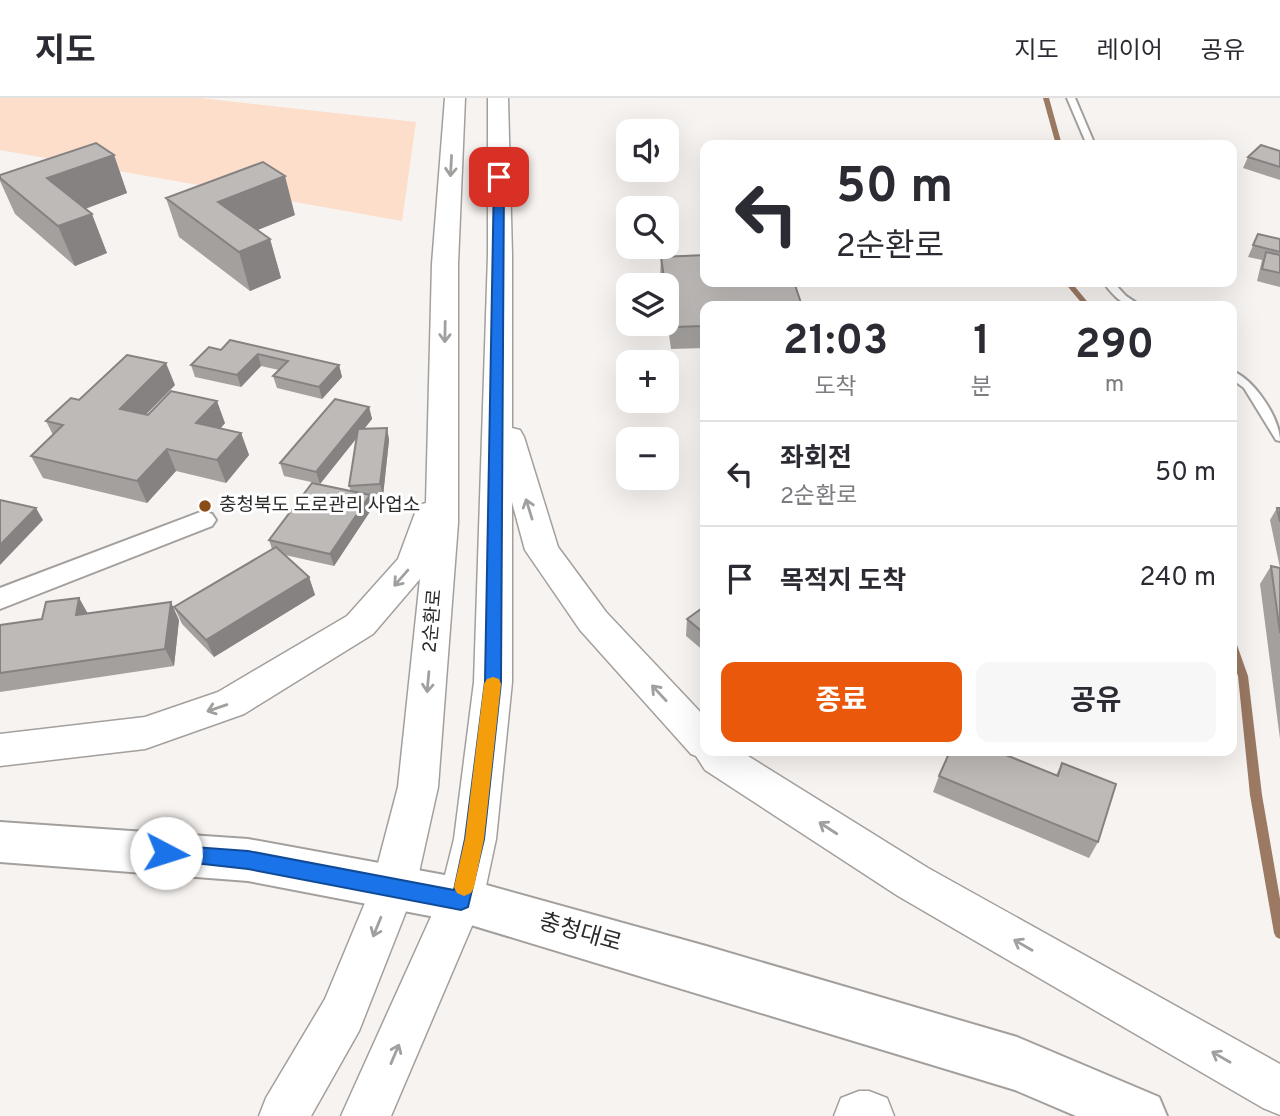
<!DOCTYPE html>
<html lang="ko">
<meta charset="utf-8">
<style>
body{margin:0;font-family:Overpass,"Noto Sans KR",sans-serif;background:#f7f7f7;color:#2b2b33;height:100vh;display:flex;flex-direction:column;font-size:26px;white-space:nowrap}
*{box-sizing:border-box;margin:0}
p{font-size:23px;color:#7c7c81}
.icon{flex:none;width:38px;height:38px;fill:none;stroke:currentColor;stroke-width:2;stroke-linecap:round;stroke-linejoin:round}
.map{position:relative;flex:1;overflow:hidden}
.sheet{position:absolute;left:700px;top:203px;width:537px;height:455px;display:flex;flex-direction:column;background:#fff;border-radius:14px;box-shadow:0 7px 28px #0002}
.sheet>*{flex:none}
.top-card{position:absolute;left:700px;top:42px;width:537px;height:147px;border-radius:14px;box-shadow:0 7px 28px #0002;background:#fff;color:#2b2b33;overflow:hidden}
.controls{position:absolute;left:616px;top:21px;display:grid;gap:14px}
.controls a{display:grid;place-items:center;width:63px;height:63px;border-radius:14px;background:#fff;box-shadow:0 7px 28px #0002;font-size:35px}
.pin{position:absolute;display:grid;place-items:center;width:60px;height:60px;color:#fff;margin:-30px;border-radius:14px;box-shadow:0 4px 10px #0006}
.me{position:absolute;width:77px;margin:-38px;rotate:95deg;stroke-linejoin:round;filter:drop-shadow(0 0 5px #0008)}
.turn{display:flex;align-items:center;gap:24px;height:147px;padding:0 21px;font-size:32px}
.turn .icon{width:91px;height:91px;stroke-width:2.5}
.turn b{display:block;font-size:49px;line-height:60px}
.eta{display:flex;justify-content:space-evenly;align-items:center;height:119px;text-align:center}
.eta b{font-size:42px;font-weight:700;line-height:49px}
.primary-button{display:flex;gap:14px;margin-top:auto;padding:14px 21px}
.primary-button a{flex:1;height:80px;border-radius:14px;background:#ea580c;color:#fff;font-size:28px;font-weight:700;line-height:80px;text-align:center}
.primary-button a+a{background:#f7f7f7;color:#2b2b33}
ul{padding:0;list-style:none}
li{display:flex;align-items:center;gap:21px;height:105px;padding:0 21px;border-top:2px solid #e1e1e2}
li div{flex:1}
li b{display:block;font-size:26px}
li em{font-style:normal}
header{display:flex;align-items:center;gap:42px;box-sizing:border-box;height:98px;padding:0 35px;background:#fff;border-bottom:2px solid #e1e1e2}
header strong{font-size:33px}
nav{display:flex;gap:38px;margin-inline-start:auto;font-size:24px}
.map>svg:first-child{display:block}
</style>
<header>
<strong>지도</strong>
<nav><a>지도</a><a>레이어</a><a>공유</a></nav>
</header>
<div class="map">
<svg width="1280" height="1018" viewBox="0 0 1280 1018">
<rect width="100%" height="100%" fill="#f7f3f0"/>
<path fill="#fcdecb" d="M0 0H200L416 24 402 123 0 52Z"/>
<g fill="none" stroke-linecap="round" stroke-linejoin="round">
<path fill="#9b7963" fill-rule="evenodd" d="M1043 0H1049L1062 47H1056Z
M1064 184H1071L1091 208H1084Z
M1232 543 1236 544 1237 547 1248 578 1262 697 1280 801V841L1276 839 1274 835 1250 697 1238 578 1232 561Z"/>
<defs>
<path id="service" d="M1067 0H1075L1095 47H1087Z
M1103 184H1113L1126 198 1141 208C1122 209 1114 198 1103 184Z
M1232 273C1254 281 1280 320 1280 343L1276 342 1244 290 1232 281Z"/>
<path id="minor" d="M203 413 212 416 216 422 212 428 0 511V490Z"/>
<path id="tertiary" d="M445 0H465L458 166V425L438 689 416 788 359 933 311 1018H259L266 1000 325 901 372 788 398 689 420 481 373 536 244 616 145 651 0 668V636L145 619 218 594 347 518 398 461 418 407 426 405 432 166Z
M488 0H508L512 157V330L520 332 524 339 558 449 606 514 705 619V653H740L928 770 1280 966V1017L1263 1010 898 798 705 672 696 658 691 656 580 532 525 452 512 404V584L496 741 483 802 391 1018H341L439 801 454 741 474 584 488 157Z
M859 993H869L887 1000 894 1018H834L841 1000Z"/>
<path id="secondary" d="M0 724 248 741 461 780 706 848 1017 939 1159 999 1167 1018H1076L1015 992 461 824 248 783 0 764Z"/>
</defs>
<use href="#service" stroke="#a39f9c" stroke-width="4"/>
<use href="#minor" stroke="#a39f9c" stroke-width="4"/>
<use href="#tertiary" stroke="#a39f9c" stroke-width="3"/>
<use href="#secondary" stroke="#a39f9c" stroke-width="4"/>
<use href="#service" fill="#fff" fill-rule="evenodd"/>
<use href="#minor" fill="#fff" fill-rule="evenodd"/>
<use href="#tertiary" fill="#fff" fill-rule="evenodd"/>
<use href="#secondary" fill="#fff" fill-rule="evenodd"/>
</g>
<path fill="#a3a09e" d="M1280 53V82L1243 70 1248 59Z
M114 57 127 95 85 111 107 155 75 168 15 116 0 83V77Z
M166 100 295 117 257 132 270 141 281 180 250 193 179 139Z
M1258 136 1280 141V189L1257 183 1262 162 1248 159Z
M661 159 705 208V250L671 251 667 222V187H661L660 181Z
M221 252 339 267 342 279 322 301 277 290 273 278 279 272 261 268 241 289 195 279 191 267Z
M175 287 146 317 225 325 221 330 241 335 249 357 226 385 176 373 147 405 43 380 31 358 53 337 46 323Z
M369 309 372 321 364 331 387 330 389 342 383 398 370 399 373 409 334 468 285 457 309 479 315 497 214 559 182 526 174 509 272 451 269 442 351 393 349 388 356 340 320 386 284 378 280 365Z
M1277 410H1280V470L1270 422Z
M1271 468 1280 470V641L1260 486Z
M79 500 88 516 179 522 174 568 0 594V527L42 521Z
M705 508V554L686 538 687 521Z
M1062 665 1098 744 1089 760 933 694 939 678 1056 677Z"/>
<path fill="#858281" d="M114 57 127 95 63 119 47 80Z
M285 78 295 117 230 143 218 104Z
M92 116 107 155 75 168 58 128Z
M270 141 281 180 250 193 239 154Z
M258 256 261 268 241 289 237 277Z
M166 265 175 287 129 333 120 311Z
M339 267 342 279 322 301 319 289Z
M217 303 225 325 205 348 196 325Z
M369 309 372 321 320 386 316 374Z
M387 330 389 342 383 398 380 386Z
M241 335 249 357 226 385 217 362Z
M167 351 176 373 147 405 137 383Z
M370 397 373 409 334 468 330 456Z
M36 410 43 422 0 467V447Z
M309 479 315 497 214 559 206 542Z
M79 500 89 518 76 517Z
M171 504 179 522 174 568 165 551Z"/>
<path fill="#bebab8" stroke="#858281" stroke-width="2" d="M96 45 114 57 47 80 92 116 58 128 0 80V77Z
M1261 47 1280 53V69L1248 59Z
M263 64 285 78 218 104 270 141 239 154 166 100Z
M1258 136 1280 141V154L1253 147Z
M1266 154 1280 157V175L1262 171Z
M705 157V184H794L802 208H705V228L672 229 667 197V187H665L661 159Z
M230 242 339 267 319 289 273 278 288 263 258 256 237 277 191 267 209 249 221 252Z
M127 257 166 265 120 311 148 317 171 293 217 303 196 325 241 335 217 362 167 351 137 383 31 358 63 327 46 323 71 300 79 302Z
M335 301 369 309 316 374 280 365Z
M387 330 380 386 349 388 358 331Z
M312 385 370 397 330 456 269 442Z
M0 402 36 410 0 447Z
M1277 410H1280V424Z
M276 449 309 479 206 542 174 509Z
M1271 468 1280 470V535Z
M79 500 76 517 171 504 165 551 0 575V527L42 521 46 504Z
M705 508V536L687 521Z
M950 653H996L1058 678 1062 665 1116 686 1098 744 939 678Z"/>
<defs><path id="oneway-shaft" d="M-6 0H5M1.5-3L5.5 0L1.5 3" fill="none" stroke-width="1.6" stroke-linecap="round" stroke-linejoin="round" transform="scale(1.75)"/></defs>
<g stroke="#a0a09f">
<use href="#oneway-shaft" transform="translate(451 68) rotate(93)"/>
<use href="#oneway-shaft" transform="translate(445 234) rotate(91)"/>
<use href="#oneway-shaft" transform="translate(529 411) rotate(-107)"/>
<use href="#oneway-shaft" transform="translate(401 480) rotate(131)"/>
<use href="#oneway-shaft" transform="translate(428 584) rotate(95)"/>
<use href="#oneway-shaft" transform="translate(659 595) rotate(-133)"/>
<use href="#oneway-shaft" transform="translate(217 610) rotate(161)"/>
<use href="#oneway-shaft" transform="translate(828 730) rotate(-147)"/>
<use href="#oneway-shaft" transform="translate(377 829) rotate(112)"/>
<use href="#oneway-shaft" transform="translate(1023 847) rotate(-150)"/>
<use href="#oneway-shaft" transform="translate(395 956) rotate(-67)"/>
<use href="#oneway-shaft" transform="translate(1221 959) rotate(-150)"/>
</g>
<path fill="#1a73e8" stroke="#114b97" stroke-width="2" d="M499 75 504 79 501 584 484 741 468 809 461 812 248 771 159 761 156 755 159 749 166 747 248 753 454 792 465 741 485 584 494 79Z"/>
<path fill="#f59e0b" d="M493 579 499 581 501 586 484 741 474 789 471 795 464 798 457 795 454 789 465 741 484 586 487 581Z"/>
<circle fill="#8c4c16" stroke="#fff" stroke-width="2.5" cx="205" cy="408" r="7"/>
<g text-anchor="middle" dominant-baseline="central" stroke-width="6" stroke-linejoin="round" paint-order="stroke">
<g font-size="19" fill="#2c2b2a" stroke="#fff" text-anchor="start">
<text x="219" y="408">충청북도 도로관리 사업소</text>
</g>
<g font-size="19" fill="#2c2b2a" stroke="#fff">
<text transform="translate(433 523) rotate(-85)">2순환로</text>
</g>
<g font-size="23" fill="#2c2b2a" stroke="#fff">
<text transform="translate(580 836) rotate(16)">충청대로</text>
</g>
</g>
</svg>
<div class="controls">
<a><svg class="icon" aria-label="sound" viewBox="0 0 24 24"><path d="M4 9h4l5-4v14l-5-4H4zM17 9q2 3 0 6"/></svg></a>
<a><svg class="icon" aria-label="search" viewBox="0 0 24 24"><circle cx="10" cy="10" r="6"/><path d="M15 15l6 6"/></svg></a>
<a><svg class="icon" aria-label="layers" viewBox="0 0 24 24"><path d="M12 4l9 5-9 5-9-5zM3 14l9 5 9-5"/></svg></a>
<a>+</a>
<a>−</a>
</div>
<div class="pin" style="left:499px;top:79px;background:#d93025"><svg class="icon" aria-label="arrive" viewBox="0 0 24 24"><path d="M6 21V4h12l-3 4 3 4H6"/></svg></div>
<svg class="me" style="left:166px;top:755px" viewBox="-20 -20 40 40"><circle r="19" fill="#fff"/><path d="M0-13L10 11 0 6-10 11z" fill="#1a73e8"/></svg>
<div class="top-card">
<div class="turn"><svg class="icon" aria-label="left" viewBox="0 0 24 24"><path d="M17 20v-9H6M10 6l-5 5 5 5"/></svg><div><b>50 m</b>2순환로</div></div>
</div>
<section class="sheet">
<div class="eta">
<div><b>21:03</b><p>도착</p></div>
<div><b>1</b><p>분</p></div>
<div><b>290</b><p>m</p></div>
</div>
<ul>
<li><svg class="icon" aria-label="left" viewBox="0 0 24 24"><path d="M17 20v-9H6M10 6l-5 5 5 5"/></svg><div><b>좌회전</b><p>2순환로</p></div><em>50 m</em></li>
<li><svg class="icon" aria-label="arrive" viewBox="0 0 24 24"><path d="M6 21V4h12l-3 4 3 4H6"/></svg><div><b>목적지 도착</b></div><em>240 m</em></li>
</ul>
<div class="primary-button"><a>종료</a><a>공유</a></div>
</section>
</div>
